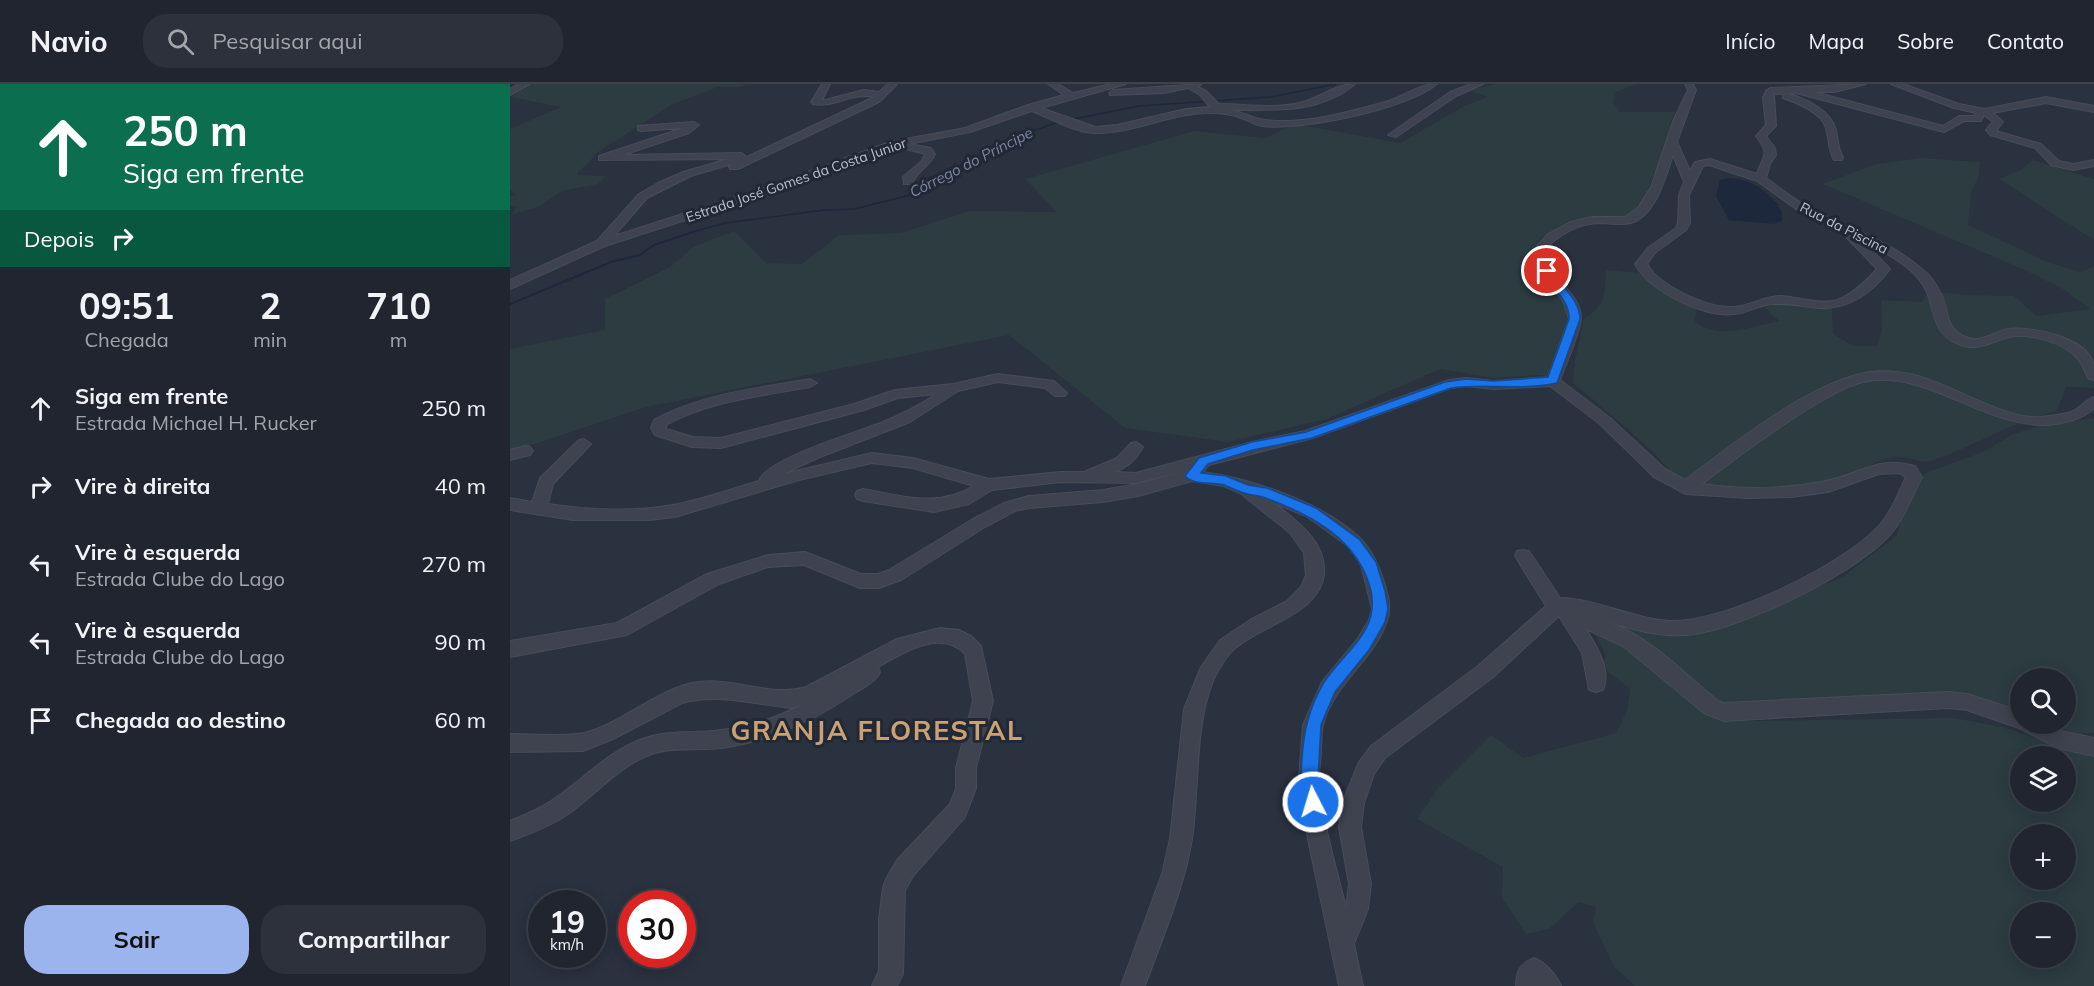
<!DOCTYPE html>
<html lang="pt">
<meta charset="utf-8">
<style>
body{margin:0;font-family:Mulish,sans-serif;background:#2d313b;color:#f1f3f6;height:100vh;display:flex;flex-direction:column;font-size:22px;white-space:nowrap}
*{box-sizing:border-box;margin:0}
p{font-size:20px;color:#a2a5aa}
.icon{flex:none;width:33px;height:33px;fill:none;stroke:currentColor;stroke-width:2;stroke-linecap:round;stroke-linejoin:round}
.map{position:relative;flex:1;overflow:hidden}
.drawer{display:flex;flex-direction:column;background:#20252f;width:510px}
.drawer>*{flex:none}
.banner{background:#0b6e4f;color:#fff;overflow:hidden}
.fabs{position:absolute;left:1500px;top:584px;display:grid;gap:12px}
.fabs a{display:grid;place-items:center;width:66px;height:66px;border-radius:50%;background:#20252f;box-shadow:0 3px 15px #0003,0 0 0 2px #3d424b;font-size:30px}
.speed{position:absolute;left:18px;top:806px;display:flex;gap:12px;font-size:30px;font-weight:700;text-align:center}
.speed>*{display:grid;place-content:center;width:78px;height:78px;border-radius:50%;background:#20252f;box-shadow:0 3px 15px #0003,0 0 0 2px #3d424b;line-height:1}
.speed small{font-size:15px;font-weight:400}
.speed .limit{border:9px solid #d22;background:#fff;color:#111}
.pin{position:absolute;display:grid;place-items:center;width:51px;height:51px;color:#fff;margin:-26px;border:3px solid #fff;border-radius:50%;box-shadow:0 2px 6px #0007}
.me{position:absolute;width:66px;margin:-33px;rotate:355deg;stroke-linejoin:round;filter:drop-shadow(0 0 4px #0008)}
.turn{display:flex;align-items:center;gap:21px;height:126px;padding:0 24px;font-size:27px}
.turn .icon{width:78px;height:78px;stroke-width:2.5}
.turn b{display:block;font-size:42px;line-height:51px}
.then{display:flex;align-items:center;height:57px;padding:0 24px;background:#0003;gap:12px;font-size:22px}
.eta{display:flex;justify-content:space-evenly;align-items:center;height:102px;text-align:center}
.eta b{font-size:36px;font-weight:700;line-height:42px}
.cta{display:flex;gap:12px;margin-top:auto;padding:12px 24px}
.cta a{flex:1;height:69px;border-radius:24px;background:#9cb4ed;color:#111;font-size:24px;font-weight:700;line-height:69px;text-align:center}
.cta a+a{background:#2d313b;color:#f1f3f6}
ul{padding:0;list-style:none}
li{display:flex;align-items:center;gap:18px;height:78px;padding:0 24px}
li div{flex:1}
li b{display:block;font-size:22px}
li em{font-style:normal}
header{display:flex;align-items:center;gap:36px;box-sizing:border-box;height:84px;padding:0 30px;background:#20252f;border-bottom:2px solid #3d424b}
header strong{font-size:28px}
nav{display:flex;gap:33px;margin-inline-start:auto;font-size:21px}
.search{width:420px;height:54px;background:#2d313b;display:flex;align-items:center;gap:15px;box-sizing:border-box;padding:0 21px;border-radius:24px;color:#a2a5aa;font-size:22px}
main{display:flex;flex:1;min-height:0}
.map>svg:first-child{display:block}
</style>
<header>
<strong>Navio</strong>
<div class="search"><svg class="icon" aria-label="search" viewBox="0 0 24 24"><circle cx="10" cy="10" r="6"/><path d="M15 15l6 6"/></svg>Pesquisar aqui</div>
<nav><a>Início</a><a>Mapa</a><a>Sobre</a><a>Contato</a></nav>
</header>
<main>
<section class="drawer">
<div class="banner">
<div class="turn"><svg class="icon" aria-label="ahead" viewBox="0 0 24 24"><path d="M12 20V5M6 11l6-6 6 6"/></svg><div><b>250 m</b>Siga em frente</div></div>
<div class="then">Depois<svg class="icon" aria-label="right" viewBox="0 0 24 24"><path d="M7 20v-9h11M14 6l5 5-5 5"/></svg></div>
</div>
<div class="eta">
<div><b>09:51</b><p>Chegada</p></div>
<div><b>2</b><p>min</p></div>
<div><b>710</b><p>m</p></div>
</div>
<ul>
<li><svg class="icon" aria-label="ahead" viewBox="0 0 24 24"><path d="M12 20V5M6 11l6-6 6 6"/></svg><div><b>Siga em frente</b><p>Estrada Michael H. Rucker</p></div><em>250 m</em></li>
<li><svg class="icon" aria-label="right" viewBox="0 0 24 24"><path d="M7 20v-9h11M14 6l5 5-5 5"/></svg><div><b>Vire à direita</b></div><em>40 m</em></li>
<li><svg class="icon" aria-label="left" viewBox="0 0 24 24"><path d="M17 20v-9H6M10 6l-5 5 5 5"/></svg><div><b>Vire à esquerda</b><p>Estrada Clube do Lago</p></div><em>270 m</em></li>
<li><svg class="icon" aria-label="left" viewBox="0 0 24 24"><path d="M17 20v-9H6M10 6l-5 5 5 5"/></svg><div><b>Vire à esquerda</b><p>Estrada Clube do Lago</p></div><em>90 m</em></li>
<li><svg class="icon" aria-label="arrive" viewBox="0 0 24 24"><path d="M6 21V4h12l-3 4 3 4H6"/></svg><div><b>Chegada ao destino</b></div><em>60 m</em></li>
</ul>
<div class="cta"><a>Sair</a><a>Compartilhar</a></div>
</section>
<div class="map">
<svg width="1584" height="902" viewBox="0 0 1584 902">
<rect width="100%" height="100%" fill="#2a313f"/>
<path fill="#2c3c40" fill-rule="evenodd" d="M23 0H236L232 3H208L163 20 85 70 78 80 67 88 68 91 96 92 88 100 52 107 28 123 1 131 7 122H0V112L7 111 0 106V45L51 23 0 13Z
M986 0H1126L1106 8 1103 18 1110 28H1165L1161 37 1159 55 1128 129C1110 137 1094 131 1076 134 1058 138 1043 146 1028 156 1028 170 1027 188 1036 199 1047 213 1055 216 1062 234L1040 293 1029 291 983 294 930 285 817 335 718 358 615 344 499 251 136 323 0 368V265L95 246V215L160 183 183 163 224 147 256 179 292 180 329 151 391 149 459 127 547 128 515 95 684 47 755 54 786 40 890 59 954 22 978 13 958 6Z
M1411 74 1470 78 1469 92 1461 108 1458 141 1540 179 1570 188 1584 182V304L1556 303 1547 327C1502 337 1464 363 1421 377 1411 380 1400 373 1390 373 1368 373 1350 388 1330 395 1295 407 1197 409 1165 390 1155 384 1148 372 1139 364 1114 342 1089 320 1063 299L1065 276 1074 234C1095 224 1095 208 1096 186L1133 189 1187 224 1185 237C1208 257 1242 242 1269 237L1254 223 1268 220H1291L1322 223 1323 250 1344 262H1367L1372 246 1371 216 1412 218 1418 207 1455 211 1504 212 1527 232 1580 225 1553 205 1517 187 1313 100 1366 80Z
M1523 76 1584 95V156L1489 95 1510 86Z
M1584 334V649L1568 650 1533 639H1556V594H1510V630L1444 608 1416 612 1239 620 1203 618 1085 533 1179 551 1333 493 1387 451 1398 411 1415 389 1473 368 1503 350 1537 340Z
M1087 549 1100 553 1145 579 1203 632 1229 637 1444 634 1493 643 1584 673V902H1125L1104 883 1083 838 1086 823 1069 818 1039 845 1016 850 992 814 993 783 907 735 929 703 981 651 1013 674 1106 649 1117 627 1120 605 1097 587 1093 578 1096 571 1086 552ZM1510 672H1556V717H1510ZM1510 750H1556V795H1510ZM1510 828H1556V873H1510Z"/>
<path fill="#1d283c" d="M1219 94C1247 97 1250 104 1269 121L1267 122 1272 128V136L1265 140 1219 136 1206 112 1210 96Z"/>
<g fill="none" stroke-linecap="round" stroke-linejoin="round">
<path stroke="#1d283c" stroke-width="1.5" d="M559 36 629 22 761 13 826 0
M179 149 215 139 315 126 344 125 397 112 445 84 500 59 505 53 549 38"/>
<path stroke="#1d283c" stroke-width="2" d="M0 220 101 178 130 171 144 161 183 148"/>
<defs>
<path id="minor" d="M9 0H20L0 11V5Z
M312 0H320L312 16H315L354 6 369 8 378 0H387L369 18 228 85H220L219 83 222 80 181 92 137 114 104 152 245 107 380 58 455 44 518 21 554 11 538 0H548L563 9 601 0H616L531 24 585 43 607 41 676 25 700 23 690 11 678 4 654 9 600 11 599 9 603 6 691 0 688 3 696 7 709 20C734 20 764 25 789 19 809 15 825 0 845 0 810 30 762 26 719 26 732 27 743 35 755 36 791 41 840 28 875 18 894 13 908 0 927 0 897 25 791 47 752 42 745 41 738 36 731 34 722 30 709 29 699 29 661 29 625 49 587 49 565 49 542 35 522 27L460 48 399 60 421 64 425 70C420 83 405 88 402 100H394L393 93 412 77 415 70 392 64 390 62 385 63 253 111 95 162 0 205V196L87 157 129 110 148 99 173 88 218 75 89 76V72L173 44 131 47 128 46V42L184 38 189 41 179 49 113 71 231 69 237 73 364 13C343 8 325 24 303 20L301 18Z
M961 0H973L946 12 886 53 878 51 940 8Z
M1175 0H1183L1186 6 1167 58 1180 87 1185 78 1200 75 1247 90C1253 70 1261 72 1246 52L1256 41 1253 14 1256 7 1260 4 1356 0 1324 8H1304L1433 42 1449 32H1464L1466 29 1444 24 1381 0H1393L1449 20 1475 25 1536 13 1584 22V28L1536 19 1483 29 1493 38 1486 47 1531 60 1549 77 1563 80 1584 76V82L1563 86 1541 81 1525 64 1480 51 1476 46 1483 38 1474 31 1471 37H1454L1434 48 1286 9 1264 10 1266 42 1256 52 1265 64 1266 71 1260 80 1256 94C1270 104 1283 115 1298 123 1337 144 1379 156 1413 186 1420 191 1426 200 1430 208 1440 225 1433 243 1455 253 1471 260 1483 248 1498 245 1521 242 1574 253 1583 278 1584 283 1584 291 1584 296L1579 295C1575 289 1573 280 1568 275 1554 258 1520 249 1499 253 1480 258 1467 269 1446 259 1416 245 1428 216 1408 194 1394 177 1370 167 1351 155L1380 185C1364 207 1339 226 1310 224 1295 223 1280 219 1264 220 1251 220 1238 229 1224 230 1194 234 1139 207 1125 180L1138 164 1166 144 1168 139 1169 111 1174 98 1163 71C1156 92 1148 123 1128 136 1117 142 1103 140 1091 139 1072 139 1054 148 1040 160 1027 191 1071 205 1071 234 1071 247 1055 282 1050 296L1100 334 1155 385 1175 396C1222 361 1293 304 1350 290 1361 287 1375 287 1386 288 1429 290 1489 336 1530 333 1539 332 1553 331 1561 328 1570 325 1575 316 1584 313V325C1571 335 1562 337 1547 340 1479 350 1419 283 1353 298 1336 302 1320 312 1304 321 1265 345 1228 372 1192 400 1232 406 1276 405 1316 397 1351 390 1368 371 1405 382L1412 393C1403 410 1396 430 1384 446 1353 487 1225 549 1174 551 1148 553 1122 545 1098 538 1141 553 1173 589 1208 617L1214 619 1438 608 1457 610 1510 627V639H1536L1551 647 1584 654V672L1548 664 1509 644 1457 626 1438 624 1214 637 1194 629 1113 562 1076 545C1086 561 1102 587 1093 606L1086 608 1079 606 1072 569 1049 532 982 594 875 674 864 690 854 719 851 743 861 800 858 825 844 860 853 902H829L795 741 789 695 793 641 812 598 846 557 859 536 862 525 851 481 839 463 796 432 764 419C786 436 817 458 814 490 810 531 747 542 722 567 717 572 713 579 709 585 683 630 690 704 682 755 674 805 652 854 635 902H611L652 790 660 755 674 625 691 583 710 556 740 536 777 517 791 503 796 491 794 469 780 449 730 409 714 402 682 397 628 412 593 418 519 424 505 427 475 443 391 496 369 504H350L294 481 258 483 209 500 117 551 0 573V557L107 539 197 490 258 471 295 468 351 490H368L379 486 463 435 494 419 519 412 593 406 628 400 678 386 626 399 551 398 482 406 459 420 424 428 353 417 347 415 345 411 347 407 353 405C394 412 426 424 464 402L403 384 362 379 289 396 165 433 139 436H63L0 426V414L22 418 30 394 69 356 74 355 81 360 43 400 38 420C78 426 123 428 163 421 192 416 221 405 249 397 255 375 349 348 373 338 391 330 410 322 426 310L388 314 354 326 211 364 182 363 145 351 141 344 144 336C191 310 248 304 300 295L307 299 300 303C252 312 199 317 156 341V345L183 353 211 354 344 320 385 306 443 300 488 290 544 297 557 309 555 312H545L535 304 488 298 448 307 400 338 310 373 273 390 362 369 403 374 479 395 551 388H574L607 374 621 359 626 358 633 363C626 376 618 383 604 388L626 389 742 358 795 347 939 296 956 294 984 297 1038 293 1059 235 1053 217 1028 182 1026 173 1028 161 1037 151 1061 138 1082 133H1115L1128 124 1141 103 1164 35 1178 6ZM1199 81 1247 97 1289 127 1340 150 1336 153 1338 155 1367 185C1357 196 1342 211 1327 216 1310 221 1289 213 1271 212 1253 212 1239 223 1222 223 1197 224 1149 202 1137 180L1146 168 1176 146 1180 139 1179 111 1193 82ZM956 302 984 305 1040 302 1090 340 1144 393 1176 410 1238 414 1282 413 1318 408 1369 390 1389 389 1396 393C1389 408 1383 424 1373 437 1340 479 1214 539 1161 537 1123 535 1088 515 1050 514L1019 467 1013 466 1007 467 1005 472 1036 522 968 582 861 662 849 678 832 719 829 743 839 800 836 824C826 782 812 738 809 695 809 685 811 674 811 664 812 656 811 648 813 641 823 600 864 576 877 537 882 524 878 511 874 498 869 482 862 466 850 454 813 419 743 395 693 388L699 381 803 354 941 304Z
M1276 9C1294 14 1321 26 1326 46 1328 56 1328 65 1333 74L1332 76H1324C1318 65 1319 55 1316 44 1311 28 1287 19 1273 14V10Z
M15 362 20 363 23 367 20 371 0 376V366Z
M430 544 449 546 461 552 471 562 483 617 466 684V704L455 733 403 792 395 806 393 890 387 902H362L369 887V835L373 803 376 795 387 776 440 720 446 704V684L463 617 455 570C432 544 392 569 368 583L370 588C366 597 355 603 346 608 305 636 261 657 212 664 188 667 162 662 139 671 108 683 85 711 58 730 41 742 20 750 0 757V737C14 731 29 725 41 717 72 697 97 668 132 655 156 646 180 649 204 647 235 644 264 635 292 621L280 624C245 620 206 609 172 619L103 655 73 667 0 668V650C21 650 55 653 74 649 111 640 143 608 182 599 220 591 259 614 296 603L387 555Z
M1024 874C1036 879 1046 890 1051 902H1006C1006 887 1010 880 1024 874Z"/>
</defs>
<use href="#minor" stroke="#474c59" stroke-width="2"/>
<use href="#minor" fill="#3e434f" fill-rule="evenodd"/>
</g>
<path fill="#1a73e8" stroke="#114b97" stroke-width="1.5" d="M1034 185H1041C1050 201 1070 216 1070 235L1047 299C1012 307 975 299 941 304L802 354 743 366 698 380 691 389 716 392 738 401 757 404 806 424 850 456 866 478 875 507 878 525 875 538 859 566 825 608 811 641 808 695 811 718 809 724 803 726 796 724C790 708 791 690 792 674 794 647 799 624 813 600 832 569 870 549 861 507 849 455 800 430 753 413 746 411 738 411 731 408 725 406 720 403 714 401 703 398 683 401 675 392L689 374 742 358 796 348 935 298 956 295 984 297 1038 293 1059 235C1060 215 1040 204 1032 187Z"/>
<g text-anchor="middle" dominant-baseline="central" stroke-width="6" stroke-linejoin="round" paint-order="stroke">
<g font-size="14" fill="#babfca" stroke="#222835">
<text transform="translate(286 96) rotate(-19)">Estrada José Gomes da Costa Junior</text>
<text transform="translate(1334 144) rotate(27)">Rua da Piscina</text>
</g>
<g font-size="15" font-style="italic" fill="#7887a4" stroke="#222835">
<text transform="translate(461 78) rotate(-27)">Córrego do Príncipe</text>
</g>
<g font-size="27" font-weight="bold" letter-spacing="1.5" fill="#caa175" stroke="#222835">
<text x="367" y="646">GRANJA FLORESTAL</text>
</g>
</g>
</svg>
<div class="fabs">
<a><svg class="icon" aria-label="search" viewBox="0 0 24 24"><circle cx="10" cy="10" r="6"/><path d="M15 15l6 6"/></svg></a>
<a><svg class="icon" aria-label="layers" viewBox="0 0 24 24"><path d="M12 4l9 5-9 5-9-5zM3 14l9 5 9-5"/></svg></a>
<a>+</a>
<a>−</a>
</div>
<div class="speed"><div>19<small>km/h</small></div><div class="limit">30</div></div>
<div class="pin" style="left:1037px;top:187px;background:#d93025"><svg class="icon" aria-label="arrive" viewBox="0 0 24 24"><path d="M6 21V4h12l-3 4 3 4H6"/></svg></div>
<svg class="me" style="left:803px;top:718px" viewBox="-20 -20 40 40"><circle r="17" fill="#1a73e8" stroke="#fff" stroke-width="3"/><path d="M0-11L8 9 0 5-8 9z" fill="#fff"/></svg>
</div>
</main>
